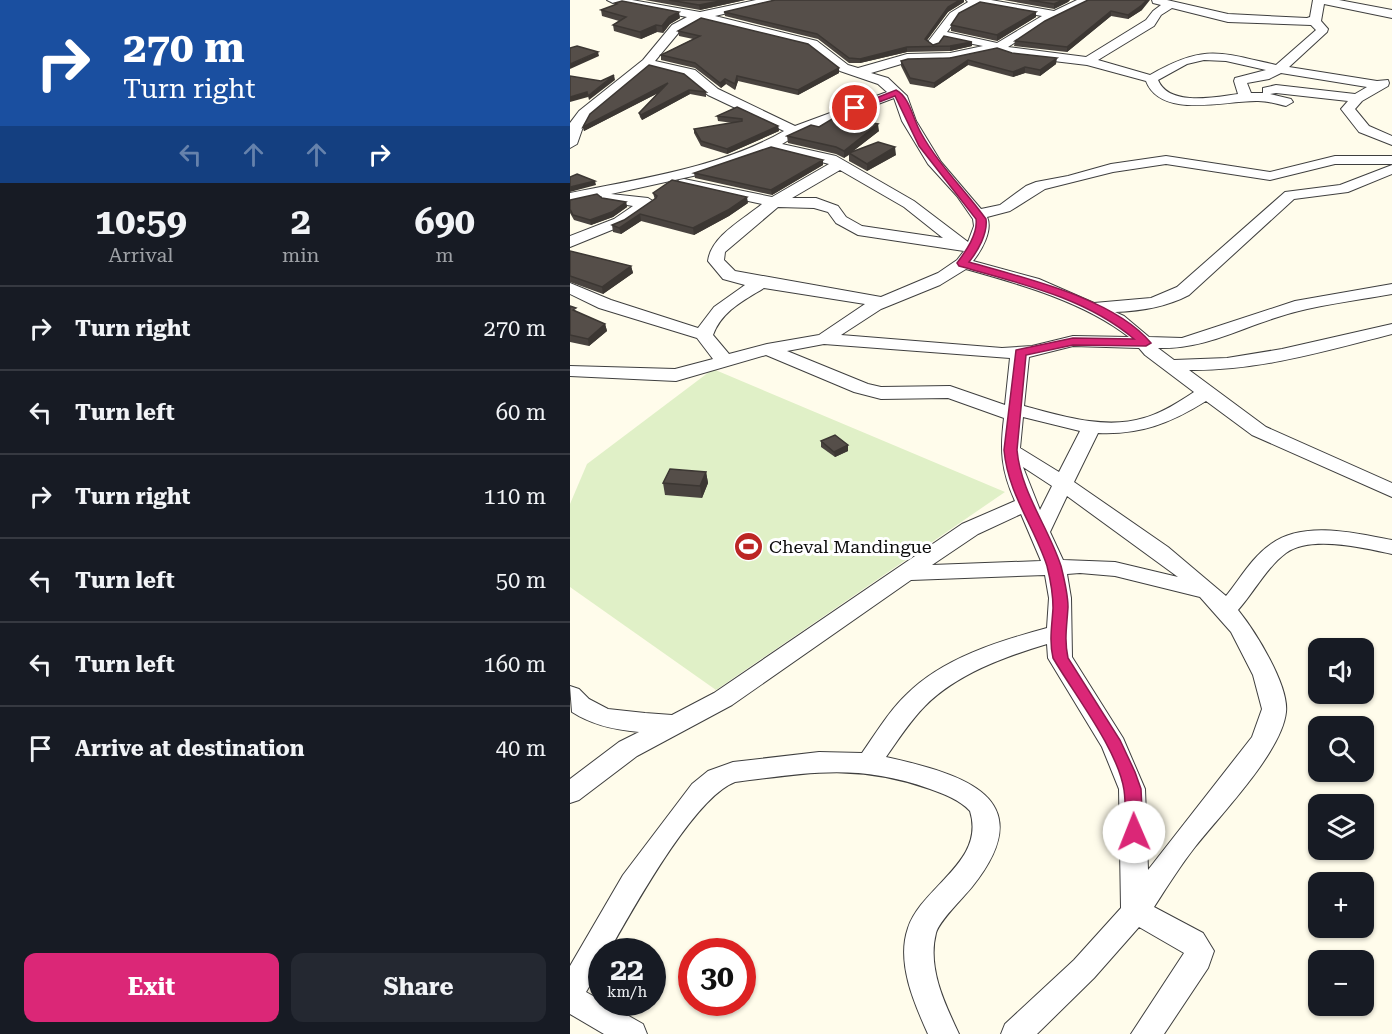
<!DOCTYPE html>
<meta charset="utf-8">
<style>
body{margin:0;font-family:"Roboto Serif",serif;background:#242831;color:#f1f3f6;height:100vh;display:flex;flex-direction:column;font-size:22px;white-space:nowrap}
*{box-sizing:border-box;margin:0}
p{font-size:20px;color:#9ea1a6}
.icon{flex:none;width:33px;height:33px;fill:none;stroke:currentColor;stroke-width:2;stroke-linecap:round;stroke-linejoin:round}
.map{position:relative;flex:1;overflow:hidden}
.sheet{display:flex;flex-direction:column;background:#171b24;width:570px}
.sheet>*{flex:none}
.banner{background:#1a4fa0;color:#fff;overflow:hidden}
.controls{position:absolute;left:738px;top:638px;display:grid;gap:12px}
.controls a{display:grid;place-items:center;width:66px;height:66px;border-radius:12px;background:#171b24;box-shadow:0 2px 4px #0004;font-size:30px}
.speed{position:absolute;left:18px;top:938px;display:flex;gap:12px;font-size:30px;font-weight:700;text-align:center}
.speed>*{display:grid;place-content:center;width:78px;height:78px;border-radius:50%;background:#171b24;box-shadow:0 2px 4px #0004;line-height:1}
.speed small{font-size:15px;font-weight:400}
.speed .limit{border:9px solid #d22;background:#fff;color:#111}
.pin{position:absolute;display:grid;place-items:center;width:51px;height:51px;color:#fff;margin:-26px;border:3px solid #fff;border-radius:50%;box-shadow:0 2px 6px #0007}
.me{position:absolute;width:66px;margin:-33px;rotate:359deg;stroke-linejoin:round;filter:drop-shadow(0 0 4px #0008)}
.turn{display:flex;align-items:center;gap:21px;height:126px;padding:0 24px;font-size:27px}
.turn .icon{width:78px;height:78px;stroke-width:2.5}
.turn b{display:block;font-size:42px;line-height:51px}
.lanes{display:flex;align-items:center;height:57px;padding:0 24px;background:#0003;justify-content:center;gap:30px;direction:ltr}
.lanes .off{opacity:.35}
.eta{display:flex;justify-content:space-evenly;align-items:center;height:102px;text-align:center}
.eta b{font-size:36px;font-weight:700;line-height:42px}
.action{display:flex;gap:12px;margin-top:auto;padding:12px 24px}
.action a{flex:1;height:69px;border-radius:12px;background:#db2777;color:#fff;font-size:24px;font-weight:700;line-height:69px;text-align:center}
.action a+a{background:#242831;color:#f1f3f6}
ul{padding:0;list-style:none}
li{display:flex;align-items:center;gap:18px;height:84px;padding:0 24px;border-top:2px solid #363941}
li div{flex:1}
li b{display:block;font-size:22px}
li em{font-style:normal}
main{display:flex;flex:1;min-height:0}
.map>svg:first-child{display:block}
</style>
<main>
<section class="sheet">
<div class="banner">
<div class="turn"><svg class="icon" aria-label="right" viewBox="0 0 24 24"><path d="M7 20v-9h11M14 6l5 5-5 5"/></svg><div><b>270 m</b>Turn right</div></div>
<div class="lanes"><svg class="icon off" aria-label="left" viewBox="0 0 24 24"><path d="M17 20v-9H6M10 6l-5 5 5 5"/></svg><svg class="icon off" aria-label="ahead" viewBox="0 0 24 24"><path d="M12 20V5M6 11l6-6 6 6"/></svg><svg class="icon off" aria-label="ahead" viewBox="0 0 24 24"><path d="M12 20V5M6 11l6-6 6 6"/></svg><svg class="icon" aria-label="right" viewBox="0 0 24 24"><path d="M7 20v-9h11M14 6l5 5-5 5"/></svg></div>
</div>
<div class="eta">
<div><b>10:59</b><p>Arrival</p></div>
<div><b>2</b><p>min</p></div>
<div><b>690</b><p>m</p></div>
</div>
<ul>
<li><svg class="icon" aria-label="right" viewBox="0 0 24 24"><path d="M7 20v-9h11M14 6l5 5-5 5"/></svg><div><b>Turn right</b></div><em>270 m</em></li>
<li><svg class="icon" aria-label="left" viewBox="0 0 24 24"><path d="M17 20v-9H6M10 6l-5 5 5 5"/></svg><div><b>Turn left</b></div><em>60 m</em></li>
<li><svg class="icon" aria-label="right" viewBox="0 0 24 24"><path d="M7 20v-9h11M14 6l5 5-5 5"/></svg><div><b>Turn right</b></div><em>110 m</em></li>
<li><svg class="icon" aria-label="left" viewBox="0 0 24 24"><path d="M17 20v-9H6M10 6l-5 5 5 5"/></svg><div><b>Turn left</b></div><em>50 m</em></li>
<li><svg class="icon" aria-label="left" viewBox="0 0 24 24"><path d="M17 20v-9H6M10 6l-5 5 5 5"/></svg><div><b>Turn left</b></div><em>160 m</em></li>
<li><svg class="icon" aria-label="arrive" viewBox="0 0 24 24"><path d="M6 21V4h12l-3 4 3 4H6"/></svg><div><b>Arrive at destination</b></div><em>40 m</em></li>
</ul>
<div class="action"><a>Exit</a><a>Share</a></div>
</section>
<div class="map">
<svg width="822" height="1034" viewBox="0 0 822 1034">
<rect width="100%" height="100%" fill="#fffceb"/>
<path fill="#e0f0c7" d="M143 369 435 492 146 690 0 587V504L17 464Z"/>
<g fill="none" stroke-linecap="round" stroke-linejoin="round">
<defs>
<path id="street" d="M37 0H62L130 12 186 0H207L205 2 145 16 247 41 278 65 288 68 337 54 380 53 413 46 373 38 367 46 363 47 357 43 380 13 398 2 396 0H421L484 11 507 0H522L474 24 438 47 516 57 576 20 583 11 591 5 583 3 582 0H597L658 14 737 18 740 17 743 0H769L822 10V18L754 4 751 21 758 29 757 32 719 67 807 81 818 80 819 83 818 86 792 101 785 109 799 126 822 136V145L789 132 771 109 778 101 706 93 700 94 721 99 723 102 716 106C707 104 698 101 688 101 657 100 591 120 576 81L517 65 442 56 427 51 380 61 338 62 301 73 318 78 337 96 346 121 371 162 411 209 430 205 456 186 466 182 498 176 541 164 596 156 700 172 765 156H822V164H765L700 180 596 164 543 172 475 189 440 211 417 217C423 230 412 250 403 261L469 279 524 303 581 298 607 287 715 192 770 185 822 165V174L778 192 724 199 619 295C596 307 571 311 545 312L554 316 579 337 612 338 725 301 822 284V294C784 301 745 305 708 317 666 330 634 349 588 348L604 360 657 358 712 349 822 324V334C756 351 688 371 619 370L696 427 822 483V497L682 435 636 401C601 423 570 435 528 433L504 482 598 547 656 596C670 579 682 557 701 544 733 520 786 533 822 540V554C794 548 741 535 716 553 697 567 684 592 668 610 685 631 719 685 716 712 712 752 650 815 625 847 610 866 597 887 584 907L633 933 644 951 638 968 594 1034H561L614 953 569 927 524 978 467 1034H431L435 1024 504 960 551 908 549 789 532 747 478 658 477 644C434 657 387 674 355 706 340 721 328 740 316 757 392 774 474 797 402 887 393 898 369 921 366 933 357 968 375 1004 389 1034H358C344 1003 326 962 338 928 352 886 416 862 400 811 390 800 374 794 360 789 287 763 239 773 165 782 124 797 62 911 39 951H32V965L16 992 73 1024 77 1034H34L0 1014V966L53 875 122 784 138 771 163 762 249 752 292 753C306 733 319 711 337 694 373 658 429 641 477 628L479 598 475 575 341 580 162 705 67 756 9 800 0 803V779L49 742 69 732C45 730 22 725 2 712L0 686 9 689 19 699 38 709 75 713 102 715 144 693 392 524 445 501C431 470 430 450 434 418L378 398 311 399 284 392 196 355 106 381 0 376V366L105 369 143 359 127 338 29 308 0 294V283L41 300 128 328 144 307 175 285 153 279 138 261C141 236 174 219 192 204L109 186 107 183 109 180 114 179 202 197 259 164 201 149 132 174 41 194 78 198 86 203 54 225 0 247V236L44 219 63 206 33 201 30 198 32 196 0 203V193C72 178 149 168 214 131L138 95 116 76 79 67 19 117 14 124 7 144 0 148V123L9 111 73 60 102 25 117 17 43 3ZM410 5 472 16 427 43 377 32 388 17ZM602 8 658 22 741 25 746 30 706 65C649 52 634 44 580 75L528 60 584 26 591 15ZM131 20 239 47 270 71 308 84 317 92 225 126 148 89 125 70 85 61 110 31ZM634 60 656 61 696 70 665 78 664 81 668 94C646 97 599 107 588 80L617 64ZM711 73 797 87 785 94 706 85 693 88V93H681L677 83 699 79ZM324 98 332 121 358 164 387 196 403 219 404 226 398 242 344 201 266 156 212 144 229 134ZM270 170 334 207 373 238 292 226 276 217 268 206 246 198H222ZM208 207 244 208 258 212 266 223 288 235 394 251 387 260 368 273 311 297 165 271 154 260 155 252ZM396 269C450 284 514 302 559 337L503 336 462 346 432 348 271 335 311 309 370 285ZM194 288 295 304 249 335 197 344 159 354 143 335C152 311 173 301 194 288ZM254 344 440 358 435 405 380 386 311 387 298 384 217 351ZM503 346 569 348 575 355 624 392C609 402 592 413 574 418 535 430 492 416 454 406L459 357ZM453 417 510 431 489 472 450 448ZM453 467 482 486 470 510ZM497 496 608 577 545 562 493 560 480 532ZM451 514 471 561 362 565 408 534ZM510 573 545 576 630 597 661 632 683 675 692 709 682 737 578 870 575 789 553 738 502 657 501 598 497 574Z"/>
</defs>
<use href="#street" stroke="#3f3f3f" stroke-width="2"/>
<use href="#street" fill="#fff" fill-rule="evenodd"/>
</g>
<path fill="#49433f" d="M75 0H175L130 10Z
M205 0H394V2L378 12 357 40 363 45 402 42V46L380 51 337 52 290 63H279L248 39 155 16 154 12Z
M434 0H500L498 2 484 9Z
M518 0 572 10 558 19 541 16 497 52 444 46 445 41Z
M45 3 110 18 100 24 93 33 87 32 71 39 44 31 43 25 49 21 32 16 31 10 45 5Z
M466 12V17L427 41 381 31V25Z
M131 18 269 73 228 95 168 81 165 90 156 84 151 88 125 68 91 60V55L123 39 109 36 108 31Z
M442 53 486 64 470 76 455 73 443 77 398 65 364 88 340 84 331 66V61Z
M79 65 136 92V97L120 94 72 120 70 117 69 113 88 93 14 131 13 127Z
M167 107 208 126 209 131 157 154 131 146 124 133V129L163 123 148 121 147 116Z
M249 127 309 131 282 152 326 155 297 171 279 161V155L274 158 266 154 218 143 217 136Z
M253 165 202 195 125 178 124 173Z
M83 193 178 203 159 216 124 235 71 221 51 234 43 232 42 225 54 220 85 200Z
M32 198 56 202 57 207 43 217 21 225 4 220 0 213V200Z
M0 251 61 266 63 273 33 294 0 282Z
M0 306 7 312 35 324 37 331 19 346 0 342Z
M251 441 278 445V451L265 457 251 447Z
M136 472 138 483 132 498 95 495 93 483Z"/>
<path fill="#3c3733" d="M155 0H175L130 10 129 5Z
M390 0H394V2L378 12 355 43V39L378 7Z
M493 0H500L498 2 484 9V4Z
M577 0H580L572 10 558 19V15Z
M541 11V16L497 52V47Z
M109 12 110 18 100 24 93 33 92 26 99 17Z
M466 12V17L427 41V35Z
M86 25 87 32 71 39 70 32Z
M402 42V46L380 51V46Z
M337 47V52L290 63V59Z
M28 52 29 56 0 69V64Z
M487 58 486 64 470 76V70Z
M398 60V65L364 88V83Z
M455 67V73L443 77V72Z
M269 68V73L228 95V90Z
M44 75 45 80 19 100 18 96Z
M167 76 168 81 165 90V84Z
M155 79 156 84 151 88 150 83Z
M98 83V88L14 131 13 127Z
M119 90 120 94 72 120 71 115Z
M17 92 18 97 0 102V97Z
M308 124 309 131 274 158V151Z
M208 126 209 131 157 154V149Z
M325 147 326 155 297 171V164Z
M253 160V165L202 195 201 190Z
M25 181 26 185 0 192V187Z
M177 197 178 203 159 216 124 235 123 228Z
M56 202 57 207 43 217 21 225 20 220Z
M70 214 71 221 51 234 49 228Z
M61 266 63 273 33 294 32 287Z
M35 324 37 331 19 346 18 339Z
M278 445V451L265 457 264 452Z
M136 472 138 483 132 498 130 486Z"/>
<path fill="#554e49" stroke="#3c3733" stroke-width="1.5" d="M99 0H155L129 5Z
M205 0H390L378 7 355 39 363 45 369 43 374 36 402 42 380 46 337 47 290 59 279 58 247 34 154 12Z
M459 0H493L484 4Z
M518 0H577L572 5 558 15 541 11 497 47 445 41 475 21Z
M52 1 109 12 99 17 92 26 86 25 70 32 43 25 56 17 31 10 47 4 45 3Z
M410 2 466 12 427 35 381 25 389 13Z
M131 18 238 44 269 68 228 90 167 76 165 84 155 79 150 83 125 63 91 55 130 36 108 31Z
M7 46 28 52 0 64V48Z
M427 48 442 53 487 58 470 70 455 67 443 72 398 60 364 83 340 78 331 61 338 59 380 58Z
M79 65 114 74 136 92 119 90 71 115 69 113 98 83 13 127 20 114Z
M44 75 18 96 17 92 0 97V76L31 81Z
M167 107 208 126 157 149 131 141 124 129 172 121V119L147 116Z
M267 116 308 124 274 151 266 147 217 136 241 125 249 127Z
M308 142 325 147 297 164 279 153Z
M201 147 253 160 201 190 124 173Z
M7 174 25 181 0 187V177Z
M102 180 177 197 158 210 123 228 70 214 49 228 42 225 54 220 86 198 87 196 83 193Z
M27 194 32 198 56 202 42 212 20 220 3 215 0 209V200Z
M0 251 61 266 32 287 0 276Z
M0 306 6 308 3 310 35 324 18 339 0 335Z
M265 435 278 445 264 452 251 441Z
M100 469 136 472 130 486 93 483Z"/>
<path fill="#db2777" stroke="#8e194d" stroke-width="1.5" d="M326 90C340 97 343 120 351 133 368 164 395 190 416 219 418 233 408 251 399 262 454 278 544 298 581 343L576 346 503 345 456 355 447 450C451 493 478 526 491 566 494 578 498 595 498 607 497 625 494 640 498 658L550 740 565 772 571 789 573 832 570 837 564 839 558 837 555 832C555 818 556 804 554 790 548 750 504 694 483 658 479 641 482 625 483 608 483 595 480 578 477 566 464 526 438 494 434 450L446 350 503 338 564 339C516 298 449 283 389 266L387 263C396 251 408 234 406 219L349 146 325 96 288 110 281 108Z"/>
<defs>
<symbol id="stadium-disc" viewBox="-11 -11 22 22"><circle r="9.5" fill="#bc2624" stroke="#fff"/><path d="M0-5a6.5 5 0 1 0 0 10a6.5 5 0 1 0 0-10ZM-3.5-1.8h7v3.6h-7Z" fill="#fff"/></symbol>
</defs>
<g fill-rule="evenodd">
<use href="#stadium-disc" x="162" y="530" width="33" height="33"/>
</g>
<g text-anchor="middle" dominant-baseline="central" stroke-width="6" stroke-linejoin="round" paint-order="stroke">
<g font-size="18" fill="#0c0c0c" stroke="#fff" text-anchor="start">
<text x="199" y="546">Cheval Mandingue</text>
</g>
</g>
</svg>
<div class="controls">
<a><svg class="icon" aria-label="sound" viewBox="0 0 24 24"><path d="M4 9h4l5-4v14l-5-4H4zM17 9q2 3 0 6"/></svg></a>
<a><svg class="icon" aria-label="search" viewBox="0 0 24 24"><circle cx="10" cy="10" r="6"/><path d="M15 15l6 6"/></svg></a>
<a><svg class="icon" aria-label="layers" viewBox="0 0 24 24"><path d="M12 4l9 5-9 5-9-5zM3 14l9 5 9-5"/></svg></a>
<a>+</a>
<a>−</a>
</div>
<div class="speed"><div>22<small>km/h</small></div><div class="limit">30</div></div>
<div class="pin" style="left:285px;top:108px;background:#d93025"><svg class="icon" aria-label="arrive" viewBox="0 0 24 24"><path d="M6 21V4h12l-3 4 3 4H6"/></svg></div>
<svg class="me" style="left:564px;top:832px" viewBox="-20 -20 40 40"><circle r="19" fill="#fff"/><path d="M0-13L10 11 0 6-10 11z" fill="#db2777"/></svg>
</div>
</main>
